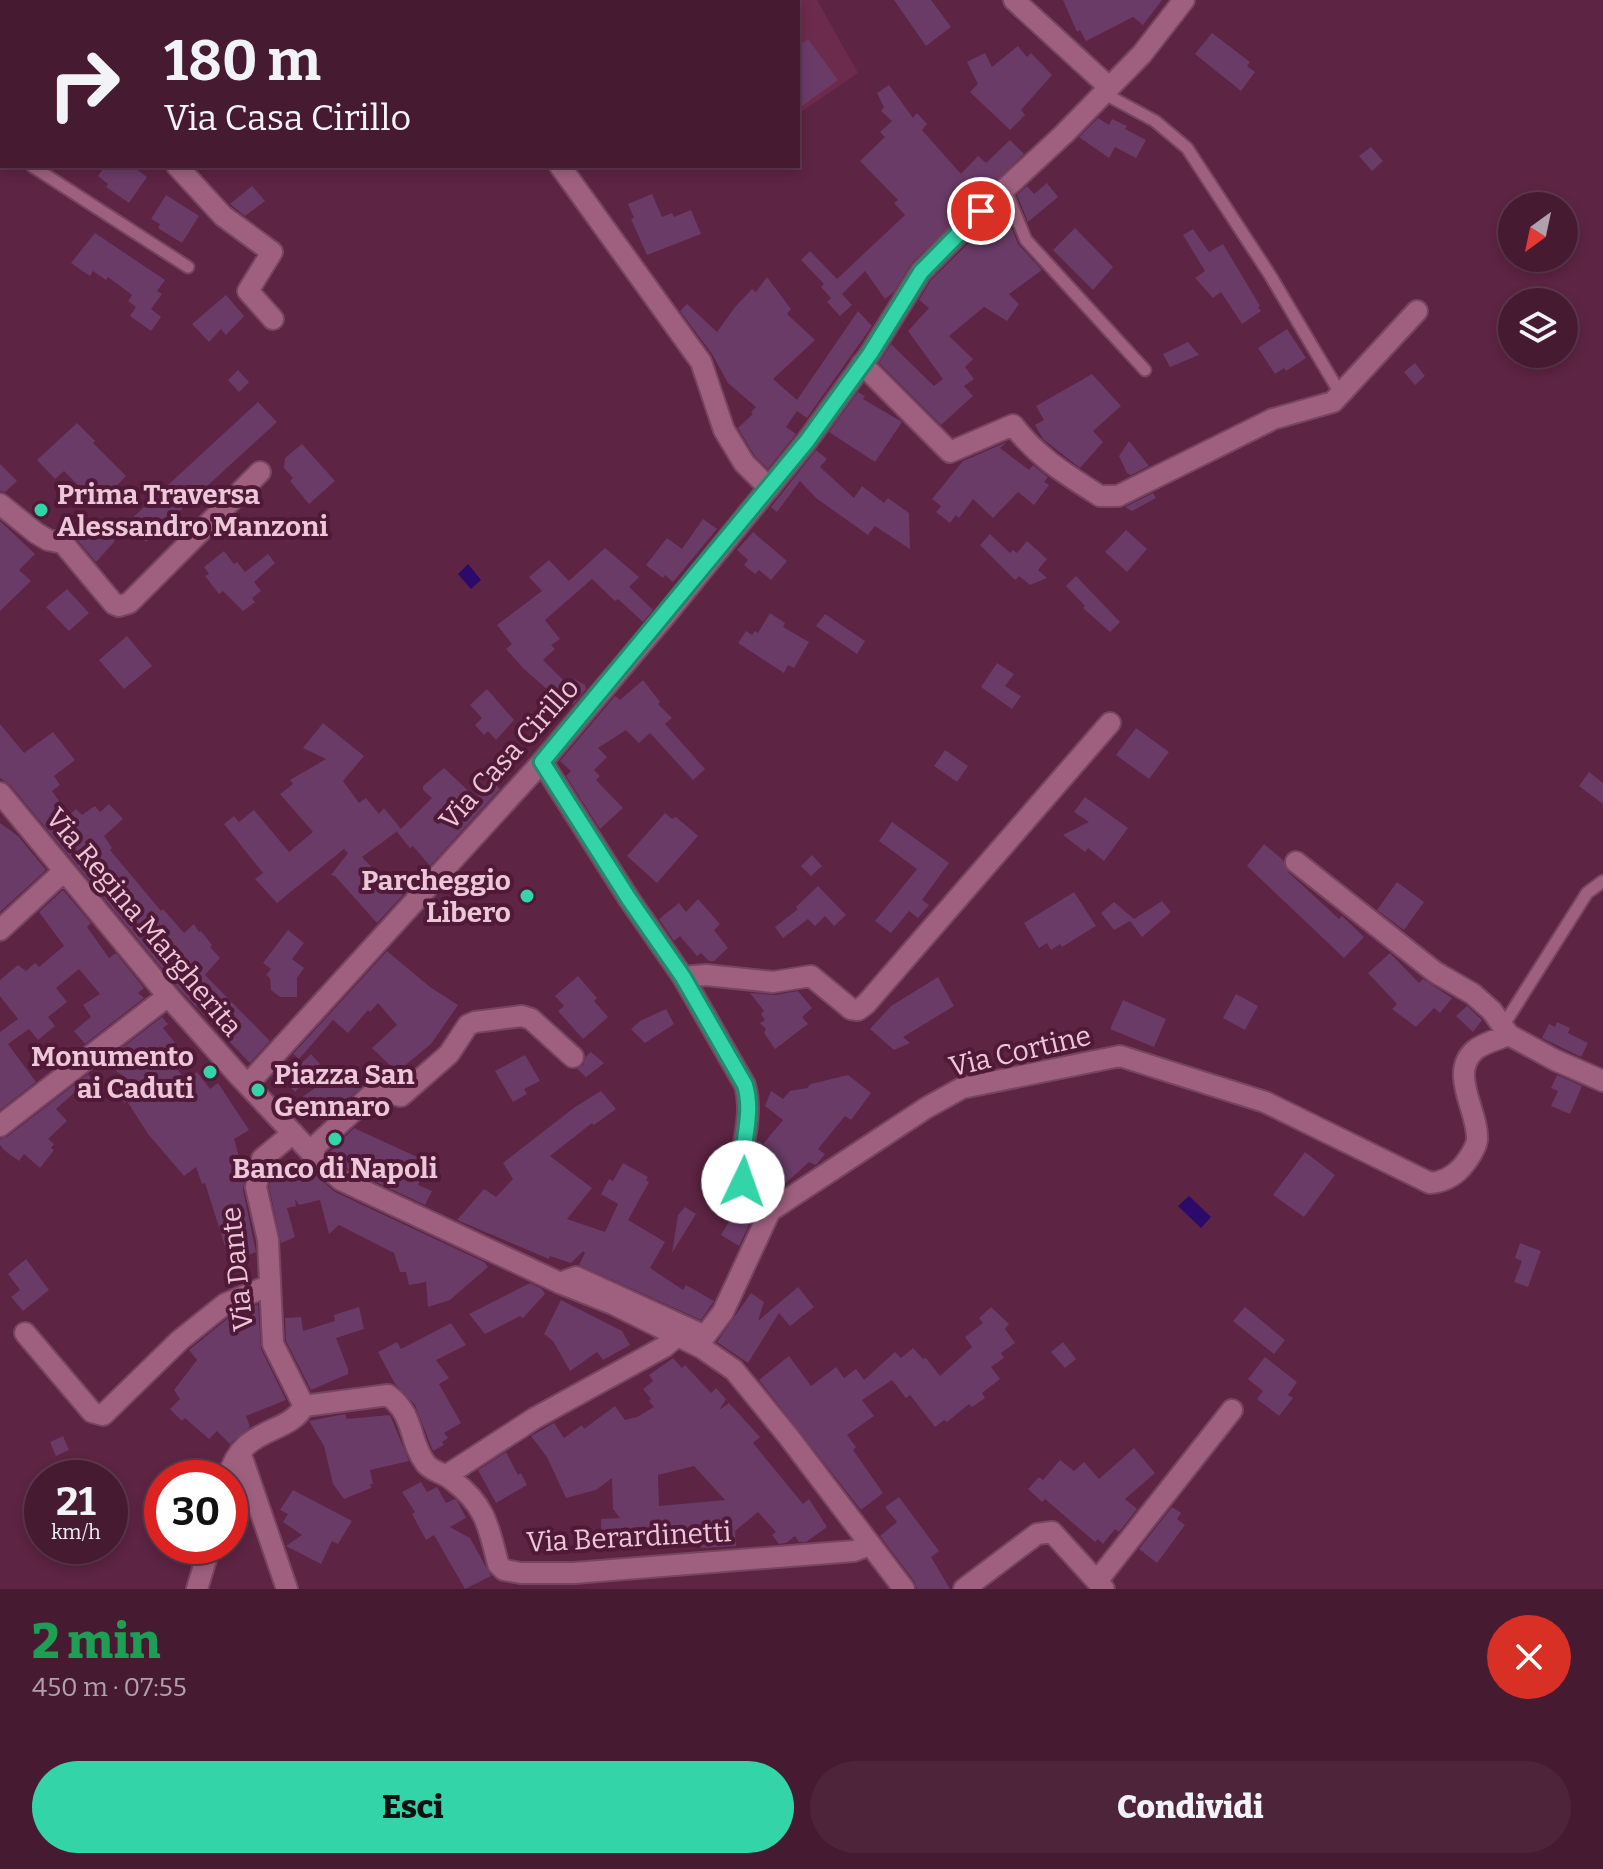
<!DOCTYPE html>
<html lang="it">
<meta charset="utf-8">
<style>
body{margin:0;font-family:Bitter,serif;background:#4d243a;color:#f1f3f6;height:100vh;display:flex;flex-direction:column;font-size:30px;white-space:nowrap}
*{box-sizing:border-box;margin:0}
p{font-size:26px;color:#b0a1ac}
.icon{flex:none;width:44px;height:44px;fill:none;stroke:currentColor;stroke-width:2;stroke-linecap:round;stroke-linejoin:round}
.map{position:relative;height:1589px;overflow:hidden}
.drawer{display:flex;flex-direction:column;background:#461b32;flex:1}
.drawer>*{flex:none}
.top-card{position:absolute;left:0px;top:0px;width:800px;height:168px;box-shadow:0 4px 12px #0003,0 0 0 2px #5e394d;background:#461b32;color:#f1f3f6;overflow:hidden}
.needle{width:52px;rotate:213deg}
.buttons{position:absolute;left:1498px;top:192px;display:grid;gap:16px}
.buttons a{display:grid;place-items:center;width:80px;height:80px;border-radius:50%;background:#461b32;box-shadow:0 4px 12px #0003,0 0 0 2px #5e394d;font-size:40px}
.speed{position:absolute;left:24px;top:1460px;display:flex;gap:16px;font-size:40px;font-weight:700;text-align:center}
.speed>*{display:grid;place-content:center;width:104px;height:104px;border-radius:50%;background:#461b32;box-shadow:0 4px 12px #0003,0 0 0 2px #5e394d;line-height:1}
.speed small{font-size:20px;font-weight:400}
.speed .limit{border:12px solid #d22;background:#fff;color:#111}
.pin{position:absolute;display:grid;place-items:center;width:68px;height:68px;color:#fff;margin:-34px;border:4px solid #fff;border-radius:50%;box-shadow:0 2px 8px #0007}
.me{position:absolute;width:88px;margin:-44px;rotate:3deg;stroke-linejoin:round;filter:drop-shadow(0 0 6px #0008)}
.turn{display:flex;align-items:center;gap:28px;height:168px;padding:0 32px;font-size:36px}
.turn .icon{width:104px;height:104px;stroke-width:2.5}
.turn b{display:block;font-size:56px;line-height:68px}
.round{display:grid;place-items:center;flex:none;width:84px;height:84px;border-radius:42px;background:#4d243a}
.overview{display:flex;align-items:center;justify-content:space-between;height:136px;padding:0 32px}
h1{font-size:48px;font-weight:800;line-height:60px;color:#1e9e55}
.primary-button{display:flex;gap:16px;margin-top:auto;padding:16px 32px}
.primary-button a{flex:1;height:92px;border-radius:48px;background:#32d4a8;color:#111;font-size:32px;font-weight:800;line-height:92px;text-align:center}
.primary-button a+a{background:#4d243a;color:#f1f3f6}
.map>svg:first-child{display:block}
</style>
<div class="map">
<svg width="1603" height="1589" viewBox="0 0 1603 1589">
<rect width="100%" height="100%" fill="#5d2443"/>
<path fill="#6c2b4d" d="M621 0H817L858 73 798 114V2Z"/>
<path fill="#2c0a69" d="M468 564 481 580 471 589 458 574Z
M1189 1196 1211 1217 1201 1228 1178 1206Z"/>
<path fill="#6a3b67" fill-rule="evenodd" d="M894 0H931L951 27 926 46Z
M1063 0H1162L1143 25 1133 17 1086 41 1080 30 1077 32Z
M1212 33 1250 62 1247 66 1255 72 1241 91 1195 54Z
M808 39 838 80 798 109V46Z
M1018 46 1027 57 1031 53 1052 75 1021 110 1025 115 1010 130 970 92 978 84 967 62 985 53 992 67Z
M889 85 913 118 917 113 927 124 922 130 961 174 978 156 986 163 1010 140 1024 154 912 263 894 292 885 299 865 271 842 294 852 305 840 316 827 302 831 298 821 287 824 284 801 260 810 251 837 279 905 215 894 203 898 200 860 161 885 137 880 132 892 121 881 111 884 107 877 93Z
M1098 118 1109 125 1112 119 1127 126 1125 129 1146 140 1136 158 1115 147 1109 158 1079 137Z
M1371 147 1383 161 1372 171 1359 156Z
M105 166H132L147 177 129 203 106 187 108 184 98 176Z
M1047 183 1058 197 1028 222 1017 195 1027 186 1034 194Z
M252 186 265 201 245 216 230 204Z
M652 194 662 217 672 213 674 217 691 210 701 234 647 255 631 219 634 218 628 204Z
M166 195 199 216 182 243 158 228 160 224 151 219Z
M1004 208 1018 244 1042 270 1009 294 1019 304 1007 321 984 307 949 336 973 359 965 367 974 379 964 386 973 396 941 425 879 363 891 344 934 386 943 379 908 331 929 308 919 300 931 280Z
M1075 228 1113 267 1093 290 1053 250Z
M1193 229 1209 252 1223 244 1260 306 1258 307 1261 311 1242 324 1221 292 1213 298 1195 278 1205 271 1183 235Z
M95 233 165 280 157 291 162 294 151 309 161 317 151 331 130 316 136 307 128 301 132 295 108 277 106 280 93 271 90 276 71 263Z
M767 277 791 309 787 314 815 340 773 379 797 400 858 311 872 326 807 418 797 411 786 427 796 434 768 469 754 455 738 428 753 414 751 412 756 407 728 383 712 354 680 311 687 304 717 332 735 307 752 289 756 292Z
M226 295 244 316 226 335 221 329 209 342 192 324Z
M1287 329 1306 358 1286 371 1284 368 1275 374 1258 348Z
M1188 342 1199 355 1170 367 1163 354Z
M1415 363 1425 376 1415 385 1404 372Z
M238 370 249 382 239 392 228 380Z
M1092 374 1121 406 1093 431 1103 442 1080 468 1043 439 1035 425 1044 420 1036 406Z
M858 392 865 396 863 399 902 422 875 462 829 432Z
M258 402 277 422 146 542 128 522Z
M77 423 95 441 93 443 126 476 98 505 64 471 55 479 37 460Z
M1129 441 1149 466 1131 475 1127 473 1119 456Z
M1007 442 1000 448 1029 470 1033 465 1048 477 1044 482 1049 485 1034 505 1018 492 993 518 973 499 959 518 956 515 950 523 936 512 941 506 932 499 963 461Z
M302 444 335 481 309 504 290 481 293 478 284 468 285 458Z
M816 450 827 459 820 467 854 498 862 486 884 503 888 498 909 513 910 549 875 526 868 535 816 498 800 481 777 512 771 507Z
M0 464 17 481 5 492 0 491Z
M1153 493 1156 498 1132 511 1125 507Z
M90 518 115 541 96 562 73 535Z
M703 519 717 529 673 582 665 575 663 578 646 565 667 538 682 549Z
M0 521 35 554 19 570 31 581 0 611Z
M1126 530 1147 549 1127 572 1105 552Z
M753 532 787 561 771 580 759 570 755 574 744 565 748 560 737 550Z
M990 534 1010 553 1013 550 1017 553 1027 541 1047 559 1038 570 1047 578 1030 585 1019 576 1015 580 980 545Z
M605 548 639 577 629 587 653 610 643 622 618 599 615 601 592 579 545 620 560 639 551 645 555 649 543 660 568 685 574 679 585 685 586 689 573 705 562 694 558 699 523 668 506 649 512 644 497 625 542 591 529 577 549 560 569 581Z
M224 551 234 564 237 562 245 572 268 554 275 563 254 582 261 591 252 598 255 602 243 611 223 591 219 594 205 576 209 574 204 567Z
M1076 576 1120 622 1110 632 1083 608 1085 606 1066 586Z
M67 589 89 613 69 631 46 607Z
M770 613 785 623 783 627 809 642 794 668 788 665 784 673 738 643 746 631 752 635 755 631 758 633Z
M825 614 865 641 857 654 816 626Z
M127 636 152 666 124 689 99 660Z
M997 663 1014 674 1005 686 1021 696 1012 709 981 687Z
M643 680 660 702 658 704 672 718 665 724 705 769 693 780 650 733 639 743 626 730 598 748 607 757 594 770 600 776 596 780 623 808 600 829 566 776 571 771 560 761 615 696 620 700Z
M487 689 514 720 496 740 488 731 484 735 475 725 482 718 470 705Z
M323 723 364 756 343 781 359 803 366 798 379 814 384 808 401 829 432 798 423 790V786L444 768 476 798 491 781 500 789 430 866 413 846 410 848 397 832 399 830 362 857 383 879 388 875 403 895 377 923 335 876 331 875 348 853 344 849 277 903 255 879 263 873 224 824 234 816 239 822 254 810 289 852 313 832 280 794 293 784 290 780 326 759 303 748Z
M0 724 24 753 53 732 75 760 54 776 60 785 52 791 69 815 76 809 82 815 95 806 100 812 109 804 123 819 104 836 112 848 110 850 161 911 163 909 184 933 194 924 199 932 201 931 212 945 210 947 220 958 205 975 270 1041 250 1063 178 988 10 785 0 778Z
M1136 728 1169 752 1149 779 1116 755Z
M945 750 968 766 957 782 934 766Z
M1589 772 1603 783V804L1579 786Z
M1085 797 1128 828 1104 861 1088 848 1085 852 1063 835 1089 822 1074 812Z
M665 813 672 819 676 817 698 836 657 883 627 856Z
M892 822 949 863 922 900 929 905 918 918 909 911 891 933 875 921 917 869 879 841Z
M0 823 18 836 46 870 0 912Z
M1264 844 1283 860 1288 872 1339 919 1342 916 1364 937 1344 958 1247 866Z
M812 855 822 866 811 876 801 866Z
M1397 882 1424 902 1404 930 1377 910Z
M818 886 846 915 834 926 825 916 815 926 808 919 783 938 775 927 798 909 796 907Z
M63 890 91 923 87 927 109 958 116 953 144 988 138 993 144 998 85 1044 74 1031 91 1017 83 1005 100 994 79 969 56 988 67 1002 48 1017 55 1026 38 1040 29 1029 8 1044 36 1082 0 1110V1032L18 1019 0 996V980L18 965 26 971 35 963 39 967 64 946 39 912Z
M1074 892 1096 926 1062 947 1060 944 1051 950 1047 943 1039 948 1024 923Z
M698 899 720 924 714 930 728 948 714 961H709L701 953 697 956 680 936 674 941 659 919 679 903 686 912Z
M1162 901 1171 912 1142 937 1130 921 1114 930 1101 913 1114 902 1134 919Z
M288 930 304 943 292 959 304 968 297 978V997H280L271 990 270 978 266 975 271 969 263 963Z
M387 951 430 987 458 1005 431 1044 397 1072 372 1048 397 1025 378 1003 370 1012 368 1010 348 1033 333 1020 299 1059 293 1054Z
M1390 953 1419 983 1423 979 1452 998 1440 1013 1434 1008 1416 1027 1392 1009 1397 1004 1368 973Z
M578 976 597 998 594 1001 608 1017 583 1039 558 1011 564 1006 555 996Z
M938 977 954 1006 903 1037 910 1043 894 1050 870 1029 891 1006Z
M798 991 812 1008 802 1017 808 1024 775 1049 764 1033 766 1029 760 1023 765 1020 761 1014 764 1011 750 993 775 995Z
M1236 994 1258 1006 1245 1030 1223 1018Z
M1123 1000 1166 1019 1154 1047 1110 1029Z
M1467 1006 1482 1020 1473 1032 1456 1016Z
M666 1009 674 1024 645 1043 631 1029 640 1021Z
M162 1017 168 1024 163 1028 181 1050 169 1059 186 1080 197 1072 210 1089 218 1083 249 1130 234 1139 245 1177 243 1190 256 1252 230 1262 205 1183 202 1184 196 1167 184 1176 148 1134 127 1101 125 1103 116 1093 129 1080 106 1064 103 1067 101 1064Z
M1557 1022 1570 1028 1568 1033 1588 1043 1581 1057 1542 1038 1549 1024 1555 1027Z
M591 1052 604 1063 586 1077 577 1069 583 1065 586 1056Z
M311 1054 320 1064 295 1092 284 1080Z
M525 1055 540 1081 524 1089 527 1094 513 1102 495 1071Z
M347 1065 365 1084 323 1121 301 1098Z
M88 1074 91 1078 56 1109 67 1121 48 1139 54 1144 51 1148 54 1150 40 1168 24 1154 19 1161 4 1150 0 1145V1139L8 1136Z
M848 1075 871 1093 851 1120 845 1116 818 1149 825 1154 816 1165 809 1162 786 1183 776 1178 770 1194 766 1190 756 1150 758 1140 763 1144 783 1120 765 1106 771 1091 783 1099 790 1091 807 1088 811 1084Z
M1557 1075 1582 1086 1570 1114 1551 1106 1558 1091 1551 1088Z
M601 1091 616 1109 594 1125 592 1123 550 1156 592 1188 567 1219 605 1232 618 1204 601 1194 609 1179 613 1181 623 1163 648 1177 646 1180 649 1182 628 1220 665 1242 650 1268 683 1290 686 1285 714 1301 701 1320 579 1265 585 1253 583 1251 571 1263 550 1256 549 1259 457 1220 484 1189 496 1197 513 1179 503 1163 575 1107Z
M354 1128 428 1162 418 1185 432 1191 425 1205 348 1169 329 1153Z
M1305 1152 1335 1175 1304 1217 1273 1195Z
M309 1169 335 1192 484 1262 488 1267 450 1300 428 1307 426 1282 409 1285 406 1272H400L394 1253 339 1225 329 1234 320 1200 299 1205 295 1199 296 1206 287 1208 295 1237 281 1243 269 1187 270 1182Z
M685 1207 696 1214 672 1253 678 1215Z
M733 1215 749 1225 739 1246 721 1235Z
M1520 1243 1541 1251 1528 1287 1514 1282 1522 1261 1515 1258Z
M26 1259 49 1290 23 1311 11 1297 20 1290 8 1274Z
M530 1283 542 1289 545 1294 523 1318 520 1316 485 1334 469 1314Z
M798 1287 814 1307 790 1326 779 1313 748 1363 717 1342 751 1293 764 1302 758 1321Z
M561 1300 622 1331 630 1345 603 1360 597 1352 570 1371 553 1341 544 1334Z
M258 1304 261 1349 286 1400 246 1416 250 1427 230 1444 217 1431 209 1439 185 1418 182 1421 170 1409 180 1399 174 1390 197 1360 189 1350 232 1315Z
M359 1307 364 1329 336 1338 348 1369V1374L311 1390 286 1341 285 1318 301 1317 303 1331 335 1321 334 1315Z
M991 1307 1009 1324 1005 1329 1015 1343 1001 1353 1004 1358 991 1367 1000 1379 982 1393 985 1398 972 1407 969 1404 947 1422 944 1420 935 1427 910 1395 906 1398 892 1380 862 1400 874 1416 847 1435 856 1447 853 1450 883 1493 861 1510 759 1380 789 1356 811 1386 836 1367 844 1378 856 1369 864 1380 895 1352 901 1358 913 1348 923 1359 926 1358 940 1376 972 1347 965 1337 983 1323 979 1318Z
M1245 1307 1285 1340 1274 1354 1233 1321Z
M451 1323 466 1345 436 1360 449 1378 439 1384 461 1423 444 1433 448 1438 442 1442 444 1445 433 1451 415 1405 395 1384 378 1352 397 1342 401 1349Z
M1063 1342 1076 1359 1065 1368 1051 1352Z
M1265 1357 1297 1382 1288 1395 1293 1398 1279 1416 1257 1399 1263 1391 1248 1379Z
M673 1358 682 1368 685 1365 711 1393 716 1388 726 1399 719 1410 729 1403 760 1437 753 1443 803 1504 809 1499 827 1527 806 1542H799L795 1536 786 1543 779 1544 772 1535 776 1532 758 1512 735 1531 736 1546 701 1548V1542L671 1544 670 1531 642 1532V1544L602 1546 601 1519 620 1518 613 1509 612 1478 596 1490 566 1498 547 1457 531 1436 554 1423 564 1438 582 1425 584 1429 615 1406 625 1420 637 1417 654 1407 649 1401 651 1399 643 1389 653 1381 649 1375ZM694 1466 725 1500 659 1506 658 1475Z
M345 1414 347 1419 390 1415 409 1461 370 1470 373 1484H370L371 1488 344 1499 333 1484 324 1446 309 1421Z
M63 1436 69 1450 56 1456 50 1442Z
M1134 1448 1155 1473 1125 1499 1137 1509 1119 1532 1115 1529 1103 1544 1098 1539 1095 1542 1045 1499 1042 1502 1028 1489 1039 1477 1043 1480 1060 1460 1074 1471 1084 1462 1099 1479Z
M506 1452 518 1475 521 1473 527 1485 496 1503 478 1470Z
M421 1482 427 1492 437 1487 446 1503 455 1499 458 1502 466 1518 450 1527 470 1538 491 1576 465 1589 434 1535 426 1540 412 1514 415 1512 402 1492Z
M293 1490 352 1521 338 1544 332 1541 321 1564 286 1546 302 1535 283 1522 288 1514 280 1510Z
M899 1497 939 1551 931 1557 950 1589H917L914 1581 880 1536 897 1522 885 1507Z
M1172 1507 1181 1513 1177 1519 1185 1525 1157 1563 1139 1549Z"/>
<g fill="none" stroke-linecap="round" stroke-linejoin="round">
<defs>
<path id="service" d="M1103 93 1155 121 1187 148 1270 275 1337 388
M0 145 2 146
M32 166 188 267
M1005 189 1026 240 1145 370
M1503 1026 1587 893 1603 881"/>
<path id="minor" d="M607 0 609 2
M1014 0 1109 87
M556 2 560 0
M0 13 2 14
M177 166 223 216 272 252 248 291 273 319
M560 166 701 362 724 430 744 463 769 488
M862 364 950 452 1013 425C1037 457 1067 475 1100 496H1118L1273 419 1333 402 1417 311
M0 504 36 533 48 540 63 543 114 604 119 606 129 603 260 472
M542 762 629 899 683 977 745 1085C759 1135 717 1176 770 1211
M0 793 168 996 0 1126
M1296 862 1435 972 1473 994 1492 1011 1509 1035
M0 930 64 871
M683 977 706 975 773 982 811 976 851 1009 858 1010 866 1004 1110 723
M293 1133 262 1159 256 1187 268 1240 273 1344 304 1406
M311 1150 372 1094 381 1091 401 1096 449 1054 468 1025 475 1022 522 1016 531 1019 573 1057
M560 1283 576 1277 705 1336 723 1312 770 1211 926 1108 962 1088 1120 1056 1265 1102 1430 1183C1443 1182 1453 1177 1462 1167 1468 1160 1476 1148 1477 1140 1479 1112 1448 1073 1475 1050 1483 1043 1499 1039 1509 1035L1555 1060 1603 1081
M25 1333 92 1412 103 1415 180 1340 225 1304 268 1286
M304 1406 388 1395C416 1416 408 1441 426 1464 433 1472 444 1473 452 1480 485 1504 489 1527 498 1564L504 1570 521 1573H574L854 1551 870 1545
M240 1452 287 1589
M447 1475 535 1418 664 1347 677 1336
M228 1478C241 1425 288 1436 304 1406
M1097 1581 1232 1410
M197 1589 210 1546
M964 1589 1037 1534 1052 1532 1104 1589"/>
<path id="tertiary" d="M168 996 240 1077 320 1162 341 1180 560 1283 613 1304 702 1348 734 1370 788 1436 904 1589
M248 1084 542 762 665 616 807 441 870 354 921 272 981 211 1064 134 1142 54 1184 0"/>
</defs>
<use href="#service" stroke="#774561" stroke-width="15"/>
<use href="#minor" stroke="#774561" stroke-width="24"/>
<use href="#tertiary" stroke="#774561" stroke-width="24"/>
<use href="#service" stroke="#9f607f" stroke-width="11"/>
<use href="#minor" stroke="#9f607f" stroke-width="20"/>
<use href="#tertiary" stroke="#9f607f" stroke-width="20"/>
</g>
<g fill="none" stroke-linecap="round" stroke-linejoin="round">
<defs>
<path id="route" d="M743 1182C738 1149 755 1118 745 1085L683 977 629 899 542 762 807 441 870 354 921 272 981 211"/>
</defs>
<use href="#route" stroke="#208a6d" stroke-width="20"/>
<use href="#route" stroke="#32d4a8" stroke-width="14"/>
</g>
<g fill="#32d4a8" stroke="#511938" stroke-width="3">
<circle cx="41" cy="510" r="8"/>
<circle cx="527" cy="896" r="8"/>
<circle cx="210" cy="1072" r="8"/>
<circle cx="258" cy="1090" r="8"/>
<circle cx="335" cy="1139" r="8"/>
</g>
<g text-anchor="middle" dominant-baseline="central" stroke-width="8" stroke-linejoin="round" paint-order="stroke">
<g font-size="28" font-weight="bold" fill="#ebc7d7" stroke="#511938" text-anchor="start">
<text x="57" y="494">Prima Traversa<tspan x="57" dy="32">Alessandro Manzoni</tspan></text>
<text x="511" y="880" text-anchor="end">Parcheggio<tspan x="511" dy="32">Libero</tspan></text>
<text x="194" y="1056" text-anchor="end">Monumento<tspan x="194" dy="32">ai Caduti</tspan></text>
<text x="274" y="1074">Piazza San<tspan x="274" dy="32">Gennaro</tspan></text>
<text x="335" y="1168" text-anchor="middle">Banco di Napoli</text>
</g>
<g font-size="28" fill="#ebc7d7" stroke="#511938">
<text transform="translate(509 754) rotate(-48)">Via Casa Cirillo</text>
<text transform="translate(144 922) rotate(50)">Via Regina Margherita</text>
<text transform="translate(1020 1051) rotate(-13)">Via Cortine</text>
<text transform="translate(237 1269) rotate(-96)">Via Dante</text>
<text transform="translate(629 1537) rotate(-3)">Via Berardinetti</text>
</g>
</g>
</svg>
<div class="buttons">
<a><svg class="needle" viewBox="-14 -14 28 28"><path d="M0-13l5 13h-10z" fill="#e53935"/><path d="M0 13l5-13h-10z" fill="#b0a1ac"/></svg></a>
<a><svg class="icon" aria-label="layers" viewBox="0 0 24 24"><path d="M12 4l9 5-9 5-9-5zM3 14l9 5 9-5"/></svg></a>
</div>
<div class="speed"><div>21<small>km/h</small></div><div class="limit">30</div></div>
<div class="pin" style="left:981px;top:211px;background:#d93025"><svg class="icon" aria-label="arrive" viewBox="0 0 24 24"><path d="M6 21V4h12l-3 4 3 4H6"/></svg></div>
<svg class="me" style="left:743px;top:1182px" viewBox="-20 -20 40 40"><circle r="19" fill="#fff"/><path d="M0-13L10 11 0 6-10 11z" fill="#32d4a8"/></svg>
<div class="top-card">
<div class="turn"><svg class="icon" aria-label="right" viewBox="0 0 24 24"><path d="M7 20v-9h11M14 6l5 5-5 5"/></svg><div><b>180 m</b>Via Casa Cirillo</div></div>
</div>
</div>
<section class="drawer">
<div class="overview"><div><h1>2 min</h1><p>450 m · 07:55</p></div><a class="round" style="background:#d93025;color:#fff"><svg class="icon" aria-label="close" viewBox="0 0 24 24"><path d="M6 6l12 12M18 6L6 18"/></svg></a></div>
<div class="primary-button"><a>Esci</a><a>Condividi</a></div>
</section>
